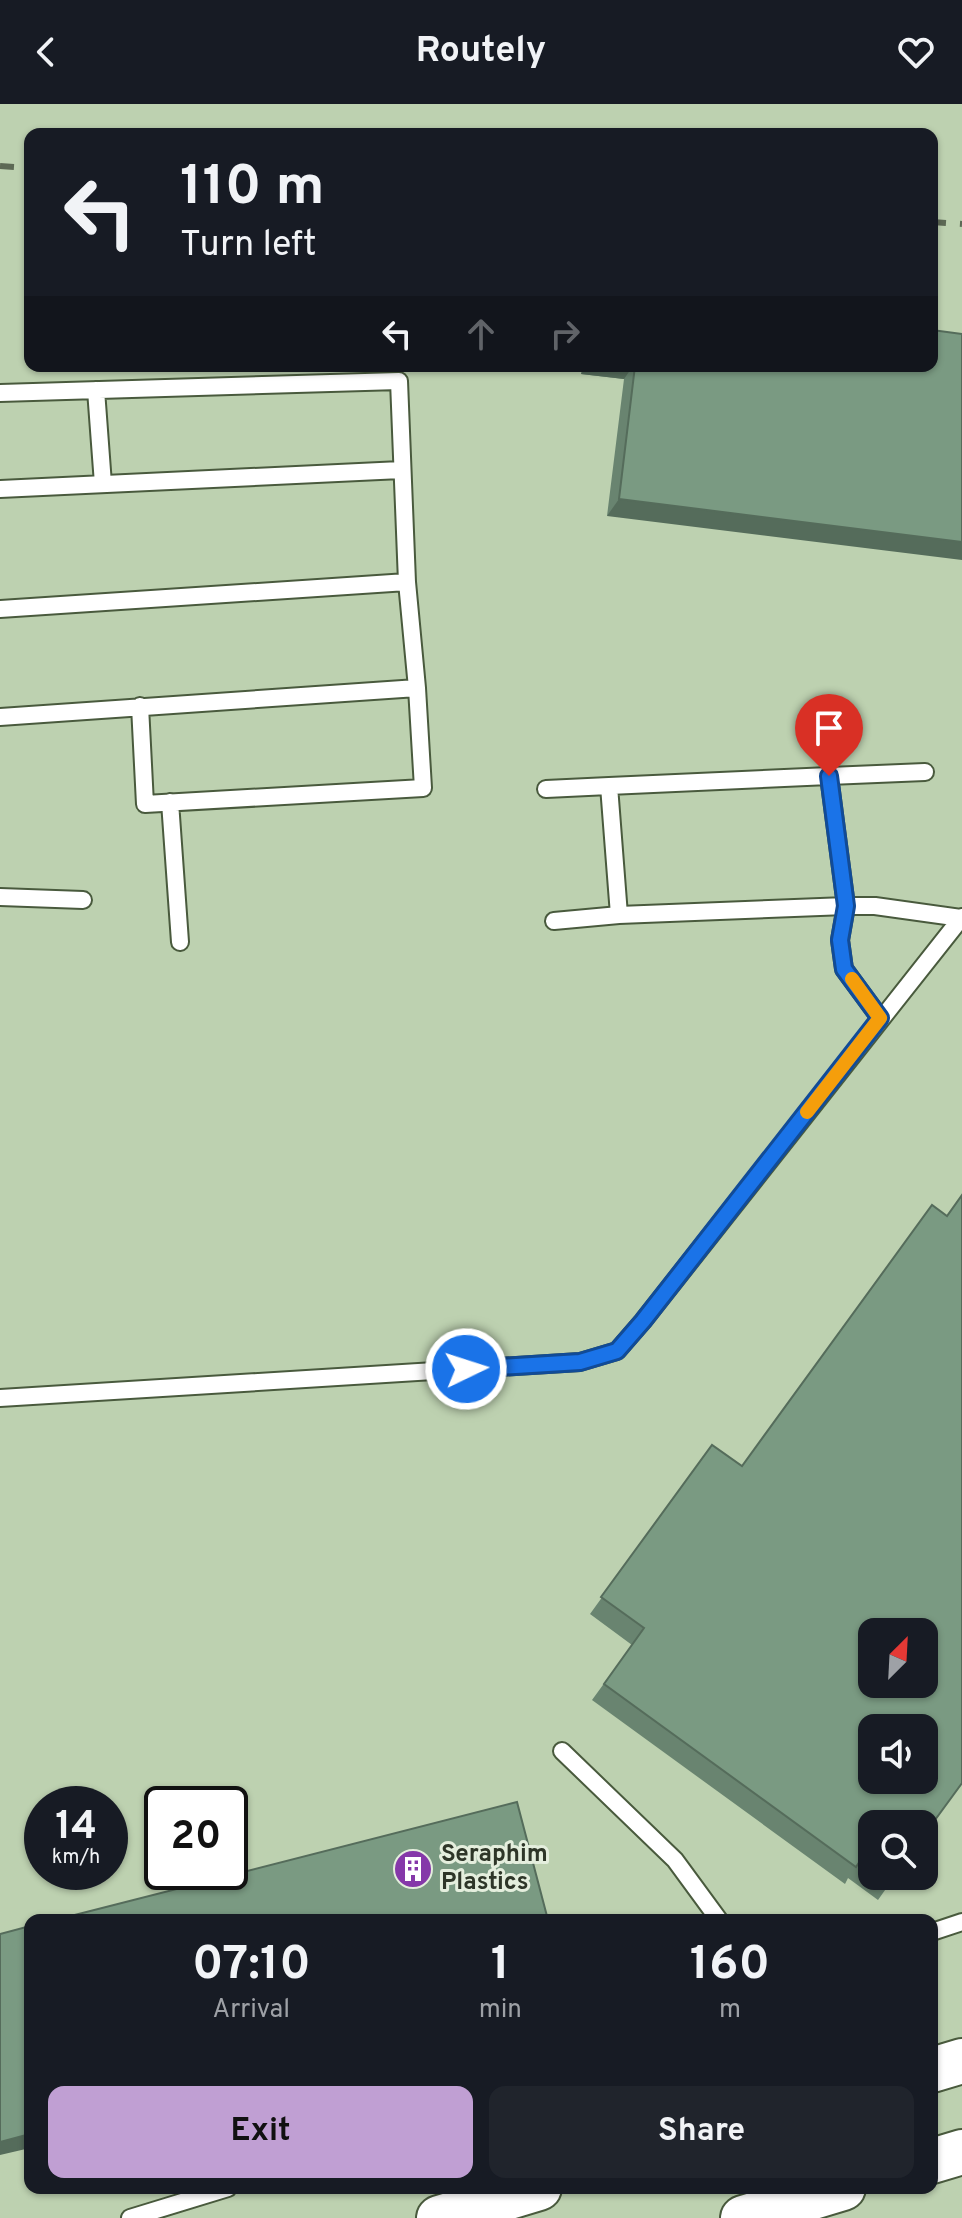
<!DOCTYPE html>
<style>
body{margin:0;font-family:Overpass,sans-serif;background:#20242c;color:#f1f3f6;height:100vh;display:flex;flex-direction:column;font-size:30px;white-space:nowrap}
*{box-sizing:border-box;margin:0}
p{font-size:26px;color:#9ea1a6}
.icon{flex:none;width:44px;height:44px;fill:none;stroke:currentColor;stroke-width:2;stroke-linecap:round;stroke-linejoin:round}
.map{position:relative;flex:1;overflow:hidden}
.details{position:absolute;left:24px;top:1810px;width:914px;height:280px;display:flex;flex-direction:column;background:#171b24;border-radius:16px;box-shadow:0 2px 6px #0004}
.details>*{flex:none}
.guide{position:absolute;left:24px;top:24px;width:914px;height:244px;border-radius:16px;box-shadow:0 2px 6px #0004;background:#171b24;color:#f1f3f6;overflow:hidden}
.needle{width:52px;rotate:24deg}
.tools{position:absolute;left:858px;top:1514px;display:grid;gap:16px}
.tools a{display:grid;place-items:center;width:80px;height:80px;border-radius:16px;background:#171b24;box-shadow:0 2px 6px #0004;font-size:40px}
.speed{position:absolute;left:24px;top:1682px;display:flex;gap:16px;font-size:40px;font-weight:700;text-align:center}
.speed>*{display:grid;place-content:center;width:104px;height:104px;border-radius:50%;background:#171b24;box-shadow:0 2px 6px #0004;line-height:1}
.speed small{font-size:20px;font-weight:400}
.speed .limit{border:4px solid #111;border-radius:12px;background:#fff;color:#111}
.pin{position:absolute;display:grid;place-items:center;width:68px;height:68px;color:#fff;margin:-82px -34px;border-radius:50% 50% 50% 0;rotate:-45deg;box-shadow:0 0 8px #0007}
.pin .icon{rotate:45deg}
.me{position:absolute;width:88px;margin:-44px;rotate:86deg;stroke-linejoin:round;filter:drop-shadow(0 0 6px #0008)}
.turn{display:flex;align-items:center;gap:28px;height:168px;padding:0 24px;font-size:36px}
.turn .icon{width:104px;height:104px;stroke-width:2.5}
.turn b{display:block;font-size:56px;line-height:68px}
.lanes{display:flex;align-items:center;height:76px;padding:0 24px;background:#0003;justify-content:center;gap:40px;direction:ltr}
.lanes .off{opacity:.35}
.eta{display:flex;justify-content:space-evenly;align-items:center;height:136px;text-align:center}
.eta b{font-size:48px;font-weight:700;line-height:56px}
.primary-button{display:flex;gap:16px;margin-top:auto;padding:16px 24px}
.primary-button a{flex:1;height:92px;border-radius:16px;background:#c09fd3;color:#111;font-size:32px;font-weight:700;line-height:92px;text-align:center}
.primary-button a+a{background:#20242c;color:#f1f3f6}
header{display:flex;justify-content:space-between;align-items:center;height:104px;padding:0 24px;background:#171b24;font-size:36px;font-weight:700}
.map>svg:first-child{display:block}
</style>
<header><svg class="icon" aria-label="back" viewBox="0 0 24 24"><path d="M15 5l-7 7 7 7"/></svg>Routely<svg class="icon" aria-label="heart" viewBox="0 0 24 24"><path d="M12 20l-8-8c-3-5 5-10 8-4 3-6 11-1 8 4z"/></svg></header>
<div class="map">
<svg width="962" height="2114" viewBox="0 0 962 2114">
<rect width="100%" height="100%" fill="#bdd1b0"/>
<g fill="none" stroke-linecap="round" stroke-linejoin="round">
<defs>
<path id="service" d="M96 286 103 380
M0 289 399 277 407 478 0 505
M0 385 401 366
M407 478 417 584
M0 613 417 584 423 684 145 700 140 602
M829 672 925 668
M546 685 609 682
M170 698 180 838
M0 793 83 796
M554 817 619 811
M880 914 844 865 840 836 846 802 829 672 609 682 619 811 846 802H875L961 814
M0 1294 580 1258 617 1247 643 1217 962 813
M562 1647 675 1756 719 1816
M932 1828 962 1818
M130 2114 228 2084"/>
<path id="primary" d="M932 1966 962 1957
M932 2057 962 2048
M439 2114 539 2084
M743 2114 843 2084"/>
</defs>
<use href="#service" stroke="#495a3d" stroke-width="20"/>
<use href="#primary" stroke="#495a3d" stroke-width="48"/>
<use href="#service" stroke="#fff" stroke-width="16"/>
<use href="#primary" stroke="#fff" stroke-width="44"/>
<path stroke="#5d6955" stroke-width="6" stroke-dasharray="14 14" stroke-linecap="butt" d="M0 62 30 64
M932 118 962 120"/>
</g>
<path fill="#698470" d="M582 262H932L607 412 624 275 581 270Z
M712 1341 872 1720V1772H895L878 1796 848 1774 845 1780 592 1596 632 1541 590 1510Z"/>
<path fill="#556c5b" d="M587 262H633L624 275 581 270Z
M619 395 962 438V456L607 412Z
M30 2030V2044L0 2051V2038Z"/>
<path fill="#7a9a82" stroke="#556c5b" stroke-width="2" fill-rule="evenodd" d="M932 226 962 230V438L619 395 635 262H932Z
M962 1091V1679L924 1731V1720H872V1766L860 1757 856 1763 604 1580 644 1524 601 1493 712 1341 742 1362 932 1101 947 1112ZM872 1528H924V1580H872ZM872 1624H924V1676H872Z
M517 1698 548 1816H55Z
M880 1772H894L889 1779Z
M30 1822V2030L0 2038V1830Z"/>
<g fill="none" stroke-linecap="round" stroke-linejoin="round">
<defs>
<path id="route" d="M466 1265 580 1258 617 1247 643 1217 880 914 844 865 840 836 846 802 829 672"/>
</defs>
<use href="#route" stroke="#114b97" stroke-width="20"/>
<use href="#route" stroke="#1a73e8" stroke-width="14"/>
<path stroke="#f59e0b" stroke-width="14" d="M807 1008 880 914 852 875"/>
</g>
<defs>
<symbol id="building-disc" viewBox="-11 -11 22 22"><circle r="9.5" fill="#8538a9" stroke="#e4eedd"/><path d="M-4-6H4V6H1V3H-1V6H-4ZM-2.5-4.3h1.7v1.8h-1.7ZM.8-4.3h1.7v1.8H.8ZM-2.5-1h1.7V.8h-1.7ZM.8-1h1.7V.8H.8Z" fill="#fff"/></symbol>
</defs>
<g fill-rule="evenodd">
<use href="#building-disc" x="391" y="1743" width="44" height="44"/>
</g>
<g text-anchor="middle" dominant-baseline="central" stroke-width="6" stroke-linejoin="round" paint-order="stroke">
<g font-size="24" font-weight="bold" fill="#2e3628" stroke="#e4eedd" text-anchor="start">
<text x="441" y="1751">Seraphim<tspan x="441" dy="28">Plastics</tspan></text>
</g>
</g>
</svg>
<div class="tools">
<a><svg class="needle" viewBox="-14 -14 28 28"><path d="M0-13l5 13h-10z" fill="#e53935"/><path d="M0 13l5-13h-10z" fill="#9ea1a6"/></svg></a>
<a><svg class="icon" aria-label="sound" viewBox="0 0 24 24"><path d="M4 9h4l5-4v14l-5-4H4zM17 9q2 3 0 6"/></svg></a>
<a><svg class="icon" aria-label="search" viewBox="0 0 24 24"><circle cx="10" cy="10" r="6"/><path d="M15 15l6 6"/></svg></a>
</div>
<div class="speed"><div>14<small>km/h</small></div><div class="limit">20</div></div>
<div class="pin" style="left:829px;top:672px;background:#d93025"><svg class="icon" aria-label="arrive" viewBox="0 0 24 24"><path d="M6 21V4h12l-3 4 3 4H6"/></svg></div>
<svg class="me" style="left:466px;top:1265px" viewBox="-20 -20 40 40"><circle r="17" fill="#1a73e8" stroke="#fff" stroke-width="3"/><path d="M0-11L8 9 0 5-8 9z" fill="#fff"/></svg>
<div class="guide">
<div class="turn"><svg class="icon" aria-label="left" viewBox="0 0 24 24"><path d="M17 20v-9H6M10 6l-5 5 5 5"/></svg><div><b>110 m</b>Turn left</div></div>
<div class="lanes"><svg class="icon" aria-label="left" viewBox="0 0 24 24"><path d="M17 20v-9H6M10 6l-5 5 5 5"/></svg><svg class="icon off" aria-label="ahead" viewBox="0 0 24 24"><path d="M12 20V5M6 11l6-6 6 6"/></svg><svg class="icon off" aria-label="right" viewBox="0 0 24 24"><path d="M7 20v-9h11M14 6l5 5-5 5"/></svg></div>
</div>
<section class="details">
<div class="eta">
<div><b>07:10</b><p>Arrival</p></div>
<div><b>1</b><p>min</p></div>
<div><b>160</b><p>m</p></div>
</div>
<div class="primary-button"><a>Exit</a><a>Share</a></div>
</section>
</div>
